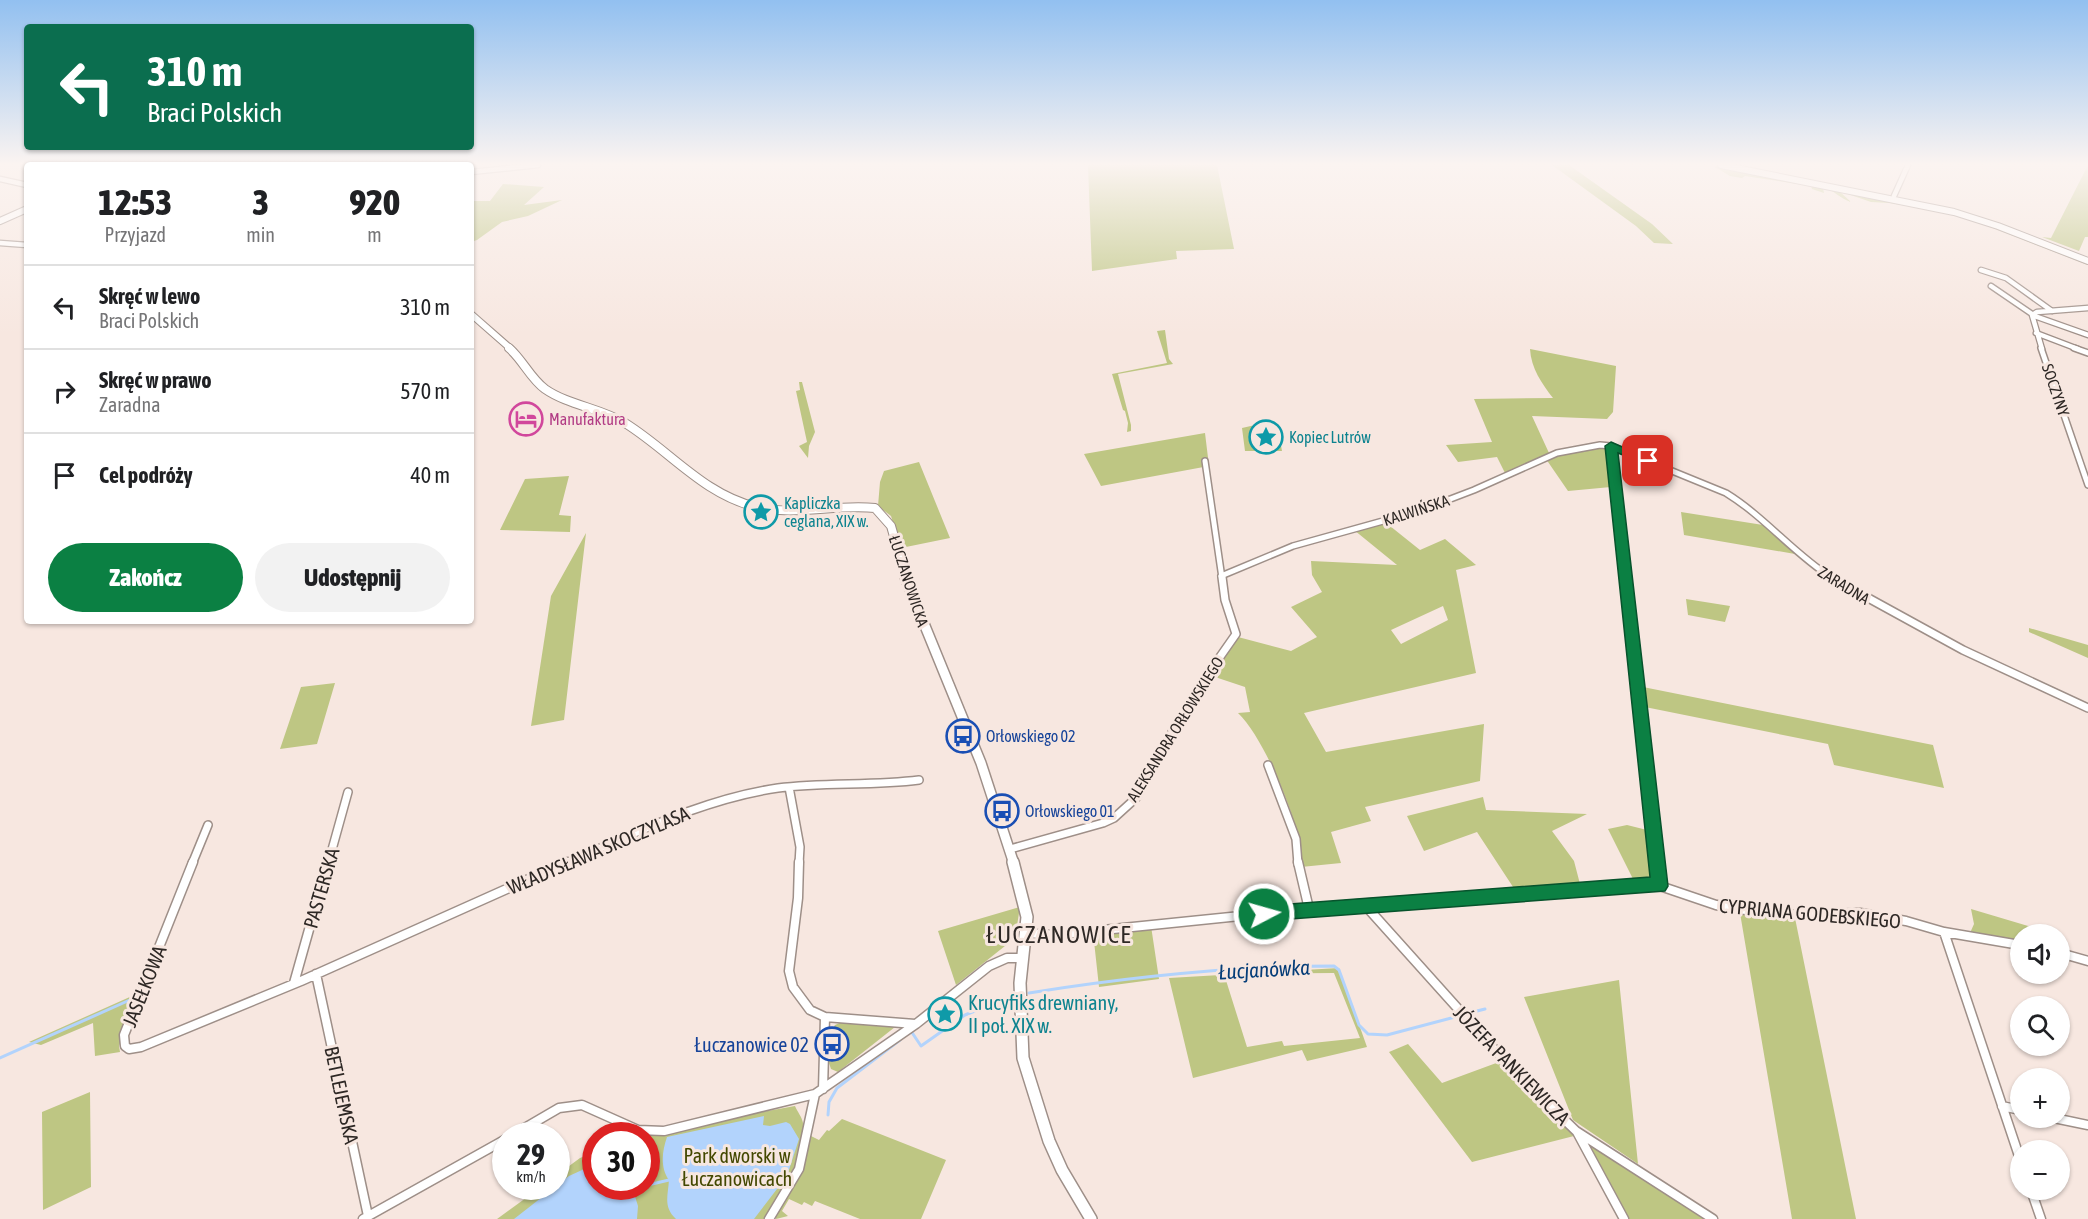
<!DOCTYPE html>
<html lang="pl">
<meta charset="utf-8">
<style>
body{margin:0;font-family:"Asap Condensed",sans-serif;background:#f2f2f2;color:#202124;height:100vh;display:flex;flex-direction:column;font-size:22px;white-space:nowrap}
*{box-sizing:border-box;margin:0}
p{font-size:20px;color:#757577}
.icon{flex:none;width:33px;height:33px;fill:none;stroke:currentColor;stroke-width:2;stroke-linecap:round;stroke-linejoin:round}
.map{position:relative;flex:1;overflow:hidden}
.drawer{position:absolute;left:24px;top:162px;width:450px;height:462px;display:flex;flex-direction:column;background:#fff;border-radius:6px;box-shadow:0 2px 4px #0004}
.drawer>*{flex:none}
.top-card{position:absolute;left:24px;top:24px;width:450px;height:126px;border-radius:6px;box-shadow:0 2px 4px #0004;background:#0b6e4f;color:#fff;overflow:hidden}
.tools{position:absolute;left:2010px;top:924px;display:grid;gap:12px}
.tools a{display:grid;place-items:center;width:60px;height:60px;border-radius:50%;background:#fff;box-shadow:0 2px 4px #0004;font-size:30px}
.speed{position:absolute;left:492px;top:1122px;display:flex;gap:12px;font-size:30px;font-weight:700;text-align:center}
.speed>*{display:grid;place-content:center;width:78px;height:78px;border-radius:50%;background:#fff;box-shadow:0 2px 4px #0004;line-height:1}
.speed small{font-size:15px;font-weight:400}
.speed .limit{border:9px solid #d22;background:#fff;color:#111}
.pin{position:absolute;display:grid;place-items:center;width:51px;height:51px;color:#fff;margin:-26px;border-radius:12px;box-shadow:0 3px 9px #0006}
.me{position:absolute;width:66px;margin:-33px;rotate:84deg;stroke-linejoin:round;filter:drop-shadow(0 0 4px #0008)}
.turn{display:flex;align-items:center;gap:21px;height:126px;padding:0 24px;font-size:27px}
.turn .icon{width:78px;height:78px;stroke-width:2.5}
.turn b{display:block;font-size:42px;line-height:51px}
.eta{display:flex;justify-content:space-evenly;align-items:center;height:102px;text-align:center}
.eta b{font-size:36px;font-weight:800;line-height:42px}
.cta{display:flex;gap:12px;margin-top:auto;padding:12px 24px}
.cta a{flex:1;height:69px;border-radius:36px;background:#0b8043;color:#fff;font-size:24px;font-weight:800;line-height:69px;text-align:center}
.cta a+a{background:#f2f2f2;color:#202124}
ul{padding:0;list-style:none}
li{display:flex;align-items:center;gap:18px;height:84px;padding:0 24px;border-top:2px solid #e0e0e0}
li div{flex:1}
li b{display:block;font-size:22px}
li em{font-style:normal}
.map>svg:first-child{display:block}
</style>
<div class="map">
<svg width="2088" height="1219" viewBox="0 0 2088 1219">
<rect width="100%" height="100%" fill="#f7e7e0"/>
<path fill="#bec683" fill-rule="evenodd" d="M1088 165H1217L1234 249 1176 251 1177 259 1092 271Z
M1552 165H1569L1652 224 1673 244 1654 243 1636 226Z
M1716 165 1952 212 1987 223 2088 263V265L1962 216 1890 203 1871 202 1839 191 1851 202C1840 199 1835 190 1823 188L1824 193 1812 189 1811 186 1745 176 1742 178 1730 176 1715 167Z
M2088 165V237H2085L2079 251 2042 237 2051 238Z
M503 184 544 187 524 205 562 200 528 216 502 222 477 240 471 242V201H490Z
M1165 330 1169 359 1173 364 1118 374 1131 425V431L1127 432 1128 423 1125 411 1123 410 1112 374 1167 363 1157 331Z
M1530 349 1616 366 1613 412 1607 419 1532 416 1549 453 1505 473 1497 457 1458 462 1446 445 1492 442 1474 399 1553 398C1542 384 1531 368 1530 349Z
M799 382H802L815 432 809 446 808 458 799 446 807 442 796 391 800 390Z
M1264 423 1277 424 1282 451H1245L1242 428Z
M1205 433 1209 466 1101 486 1084 454Z
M1601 446 1608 448 1611 487 1568 491 1546 459Z
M919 462 950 538 901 548 891 516 878 506 880 482 884 471Z
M569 476 559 515 571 516 570 532 500 530 525 479Z
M1681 512 1763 525 1795 554 1684 535Z
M1385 522 1420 550 1445 539 1476 565 1456 570 1476 673 1304 713 1326 752 1484 724 1480 781 1365 807 1371 821 1331 832 1341 863 1301 867C1301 859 1302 851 1300 844 1293 809 1263 737 1238 713L1250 712 1245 687 1212 676 1226 652 1238 637 1291 651 1317 637 1291 607 1322 592 1312 575 1311 561 1397 565 1354 530ZM1443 606 1448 620 1401 644 1391 630Z
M586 533 564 720 531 726 551 596Z
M1686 599 1730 606 1725 622 1688 615Z
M2029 628 2088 645V658L2029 632Z
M335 683 317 744 280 749 301 687Z
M1643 687 1933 745 1944 788 1834 765 1828 744 1645 707Z
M1483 797 1486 810 1587 814 1552 831 1574 861 1580 884 1515 890 1477 832 1424 851 1407 816Z
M1627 825 1651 831 1655 869 1652 877 1633 879 1608 829Z
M1020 907 1015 938 956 985 938 931Z
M1971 909 2038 929 2039 934H2020V941L1970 933 1974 924Z
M1740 913 1795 918 1856 1219H1792Z
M1151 926 1159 979 1099 987 1093 932Z
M1339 968 1367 1047 1307 1061 1302 1050 1193 1078 1169 978ZM1334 973 1360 1038 1284 1046 1282 1041 1247 1047 1224 974Z
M1619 980 1638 1164 1573 1120 1524 997Z
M140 985 119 1046 120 1052 95 1056 93 1023 41 1045 29 1042 132 996Z
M844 1021 894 1026 895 1027 838 1072 831 1069 829 1063 830 1047 833 1046 831 1031 835 1025Z
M1408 1044 1442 1083 1499 1062 1574 1136 1472 1162 1389 1052Z
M90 1092 91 1187 43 1210 42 1112Z
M795 1106C797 1111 802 1117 803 1123 811 1157 782 1192 766 1219H497L541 1187 556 1186 557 1175 580 1158 595 1152 596 1186H646V1136L636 1135Z
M842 1119 946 1160 921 1219H860L815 1201 812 1206 804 1202 802 1205 789 1199 782 1211 788 1216 776 1219V1213L799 1173 809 1135 819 1140 827 1130 829 1131Z
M1584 1140 1708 1219H1627Z"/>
<path fill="#b2d3fc" d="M764 1116 763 1125 770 1126 786 1122 790 1124 799 1139 787 1176 754 1219H676C663 1207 668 1196 669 1180 660 1168 662 1151 667 1137Z
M595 1164 596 1186 632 1187 638 1206 637 1219H514L569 1176Z"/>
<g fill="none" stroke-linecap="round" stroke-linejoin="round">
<path stroke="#b2d3fc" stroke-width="3" d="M1029 993C1130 977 1231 966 1334 966L1339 970 1359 1025 1368 1034 1387 1035 1455 1017
M1469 1013 1485 1009
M911 1031 921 1046 965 1015 1012 996
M0 1058 132 999
M828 1115 829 1102 837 1088 900 1040
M652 1184 669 1180
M633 1189 638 1188"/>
<defs>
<path id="minor-far3" d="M471 172 538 165
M0 179 27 185
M1894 196 1908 165
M0 243 27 245
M1981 270 2006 278 2052 311
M1991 286 2032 314
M2032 315 2088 335
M2036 333 2078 349
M2042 349 2032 315 2037 312 2088 308"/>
<path id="minor-far2" d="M2041 348 2088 485
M2074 348 2088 353
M1611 446 1626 578
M1205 461 1222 578
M1221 576 1293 546 1419 511 1474 490 1557 453 1600 445 1611 446 1726 493C1765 517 1794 554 1832 578"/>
<path id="minor-far1" d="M1626 577 1658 864
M1830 577 1963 650 2088 708
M1268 765 1296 839 1298 864
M789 787 800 847 799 864
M1010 849 1103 823 1114 818 1136 798 1180 718 1198 697 1215 664 1236 634 1225 600 1222 577
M192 864 208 825
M328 864 348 792
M564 864C634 834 702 799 778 788 825 782 872 786 919 780"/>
<path id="minor" d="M193 862 124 1035 125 1046 129 1049 141 1047 301 981 567 862
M799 862 798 898 789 971 793 987 810 1010 825 1017 915 1024
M1298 862 1309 909
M1657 862 1660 886
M1364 904 1513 1070 1576 1131 1713 1219
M1944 932 2020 1159
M1027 933 1054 935 1359 904 1639 884 1660 886 1716 905 1736 909 1798 915 1860 913 1906 921 1944 932 2020 945
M2060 953 2088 961
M316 974 368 1216
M294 983 328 862
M823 1089 825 1017
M2002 1106 2020 1110
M2054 1118 2088 1125
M1577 1132 1624 1219
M511 1136 559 1108 582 1105 638 1130 664 1131 815 1094 916 1024 989 966 1007 958H1023
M2031 1190 2041 1219
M363 1219 506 1139
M769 1219 799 1169 815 1094"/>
<path id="tertiary-far3" d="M335 165H342
M0 221 27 209
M471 314 511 349"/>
<path id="tertiary-far2" d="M509 348C523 360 530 378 545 389 568 405 600 408 625 423 670 451 703 494 756 507 794 516 836 504 875 508L891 526 906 578"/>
<path id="tertiary-far1" d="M905 577 981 763 1014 864"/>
<path id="tertiary" d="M1013 862 1027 917 1020 983 1023 1058 1049 1141 1062 1170 1091 1219"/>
<path id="secondary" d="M1721 165 1954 212 1998 226 2088 261"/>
</defs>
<use href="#minor-far3" stroke="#9e8f88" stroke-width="7"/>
<use href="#minor-far2" stroke="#9e8f88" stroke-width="8"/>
<use href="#minor-far1" stroke="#9e8f88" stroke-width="10"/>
<use href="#minor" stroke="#9e8f88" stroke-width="11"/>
<use href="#tertiary-far3" stroke="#9e8f88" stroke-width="8"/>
<use href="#tertiary-far2" stroke="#9e8f88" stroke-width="10"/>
<use href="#tertiary-far1" stroke="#9e8f88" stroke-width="12"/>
<use href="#tertiary" stroke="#9e8f88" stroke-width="14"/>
<use href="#secondary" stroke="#9e8f88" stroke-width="8"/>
<use href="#minor-far3" stroke="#fff" stroke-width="4.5"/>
<use href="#minor-far2" stroke="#fff" stroke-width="5"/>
<use href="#minor-far1" stroke="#fff" stroke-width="7"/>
<use href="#minor" stroke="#fff" stroke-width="8"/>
<use href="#tertiary-far3" stroke="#fff" stroke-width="6"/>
<use href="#tertiary-far2" stroke="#fff" stroke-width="8"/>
<use href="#tertiary-far1" stroke="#fff" stroke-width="9"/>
<use href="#tertiary" stroke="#fff" stroke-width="11"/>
<use href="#secondary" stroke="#fff" stroke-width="6"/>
</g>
<linearGradient id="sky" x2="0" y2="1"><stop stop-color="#92c0f0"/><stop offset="0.49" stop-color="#fbf4f1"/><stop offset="1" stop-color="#fbf4f1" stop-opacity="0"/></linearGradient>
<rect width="2088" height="335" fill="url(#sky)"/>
<path fill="#0b8043" stroke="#07532c" stroke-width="1.5" d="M1611 442 1654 461 1648 465 1618 453 1668 886 1665 891 1264 921 1258 919 1256 914 1258 908 1264 906 1650 877 1605 446Z"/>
<defs>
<symbol id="hotel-ring" viewBox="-11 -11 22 22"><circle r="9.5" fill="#f7e7e0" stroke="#d1479c" stroke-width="1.5"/><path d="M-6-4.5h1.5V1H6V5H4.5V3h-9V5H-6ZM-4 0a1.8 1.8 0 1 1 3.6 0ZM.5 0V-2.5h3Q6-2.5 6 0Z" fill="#d1479c"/></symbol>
<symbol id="sight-ring" viewBox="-11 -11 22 22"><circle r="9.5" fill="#f7e7e0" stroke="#0f9aa8" stroke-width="1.5"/><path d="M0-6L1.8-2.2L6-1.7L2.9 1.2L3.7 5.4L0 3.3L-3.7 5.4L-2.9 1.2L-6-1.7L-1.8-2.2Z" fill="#0f9aa8"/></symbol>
<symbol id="bus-ring" viewBox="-11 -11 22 22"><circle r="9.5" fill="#f7e7e0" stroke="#1a4fb4" stroke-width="1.5"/><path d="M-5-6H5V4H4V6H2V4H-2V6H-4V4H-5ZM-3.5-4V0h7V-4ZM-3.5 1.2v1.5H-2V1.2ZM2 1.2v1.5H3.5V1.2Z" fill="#1a4fb4"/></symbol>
</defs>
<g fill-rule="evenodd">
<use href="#hotel-ring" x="507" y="400" width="38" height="38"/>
<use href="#sight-ring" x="1247" y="418" width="38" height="38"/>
<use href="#sight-ring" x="742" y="493" width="38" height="38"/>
<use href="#bus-ring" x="944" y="717" width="38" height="38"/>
<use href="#bus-ring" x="983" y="792" width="38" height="38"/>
<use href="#sight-ring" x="926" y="995" width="38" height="38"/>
<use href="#bus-ring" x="813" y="1025" width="38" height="38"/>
</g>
<g text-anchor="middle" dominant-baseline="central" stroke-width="6" stroke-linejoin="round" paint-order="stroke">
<g font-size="16" fill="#2e2825" stroke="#f7e7e0">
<text transform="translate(2056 390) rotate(71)">SOCZYNY</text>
<text transform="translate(1416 510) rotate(-18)">KALWIŃSKA</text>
<text transform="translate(909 581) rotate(72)">ŁUCZANOWICKA</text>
<text transform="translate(1844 585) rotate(32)">ZARADNA</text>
<text transform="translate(1175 729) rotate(-58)">ALEKSANDRA ORŁOWSKIEGO</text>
</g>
<g font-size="16" fill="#b23c85" stroke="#f7e7e0" text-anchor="start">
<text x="549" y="419">Manufaktura</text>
</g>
<g font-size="16" fill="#0d838f" stroke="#f7e7e0" text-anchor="start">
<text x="1289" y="437">Kopiec Lutrów</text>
<text x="784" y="503">Kapliczka<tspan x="784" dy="18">ceglana, XIX w.</tspan></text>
</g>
<g font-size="16" fill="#164399" stroke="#f7e7e0" text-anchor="start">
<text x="986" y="736">Orłowskiego 02</text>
<text x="1025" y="811">Orłowskiego 01</text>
</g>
<g font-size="20" fill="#2e2825" stroke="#f7e7e0">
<text transform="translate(598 850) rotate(-23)">WŁADYSŁAWA SKOCZYLASA</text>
<text transform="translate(321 888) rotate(-74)">PASTERSKA</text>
<text transform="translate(1810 913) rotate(5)">CYPRIANA GODEBSKIEGO</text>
<text transform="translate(144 986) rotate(-68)">JASEŁKOWA</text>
<text transform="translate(1512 1065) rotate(46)">JÓZEFA PANKIEWICZA</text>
<text transform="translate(342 1095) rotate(78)">BETLEJEMSKA</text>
</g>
<g font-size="20" fill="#0d838f" stroke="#f7e7e0" text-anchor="start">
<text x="968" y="1002">Krucyfiks drewniany,<tspan x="968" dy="23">II poł. XIX w.</tspan></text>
</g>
<g font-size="20" fill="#164399" stroke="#f7e7e0" text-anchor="end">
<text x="809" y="1044">Łuczanowice 02</text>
</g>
<g font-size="20" fill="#434801" stroke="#f7e7e0">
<text x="737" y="1155">Park dworski w<tspan x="737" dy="23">Łuczanowicach</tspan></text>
</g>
<g font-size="21" font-style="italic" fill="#053d78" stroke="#f7e7e0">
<text transform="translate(1264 969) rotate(-3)">Łucjanówka</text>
</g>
<g font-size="24" letter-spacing="1.5" fill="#2e2825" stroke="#f7e7e0">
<text x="1059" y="934">ŁUCZANOWICE</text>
</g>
</g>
</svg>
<div class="tools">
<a><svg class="icon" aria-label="sound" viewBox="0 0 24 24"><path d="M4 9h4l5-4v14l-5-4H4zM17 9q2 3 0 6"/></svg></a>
<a><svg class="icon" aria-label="search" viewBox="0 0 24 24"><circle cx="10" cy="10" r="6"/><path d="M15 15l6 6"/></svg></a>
<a>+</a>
<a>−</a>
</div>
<div class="speed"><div>29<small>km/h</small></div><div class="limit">30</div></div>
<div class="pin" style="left:1648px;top:461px;background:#d93025"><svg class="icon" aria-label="arrive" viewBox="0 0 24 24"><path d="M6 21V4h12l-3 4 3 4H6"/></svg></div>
<svg class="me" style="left:1264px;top:914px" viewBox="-20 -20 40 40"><circle r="17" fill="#0b8043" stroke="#fff" stroke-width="3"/><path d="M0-11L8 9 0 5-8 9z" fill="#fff"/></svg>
<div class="top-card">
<div class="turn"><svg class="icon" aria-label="left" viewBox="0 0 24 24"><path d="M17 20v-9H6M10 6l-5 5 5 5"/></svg><div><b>310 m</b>Braci Polskich</div></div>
</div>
<section class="drawer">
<div class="eta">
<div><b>12:53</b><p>Przyjazd</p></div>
<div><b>3</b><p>min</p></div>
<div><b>920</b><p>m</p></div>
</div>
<ul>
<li><svg class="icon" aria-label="left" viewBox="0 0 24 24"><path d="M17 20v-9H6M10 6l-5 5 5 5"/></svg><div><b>Skręć w lewo</b><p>Braci Polskich</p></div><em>310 m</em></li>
<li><svg class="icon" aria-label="right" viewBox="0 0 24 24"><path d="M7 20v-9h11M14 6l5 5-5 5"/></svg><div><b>Skręć w prawo</b><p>Zaradna</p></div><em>570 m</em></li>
<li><svg class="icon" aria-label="arrive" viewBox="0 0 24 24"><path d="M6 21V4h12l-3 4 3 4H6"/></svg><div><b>Cel podróży</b></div><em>40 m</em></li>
</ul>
<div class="cta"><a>Zakończ</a><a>Udostępnij</a></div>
</section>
</div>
